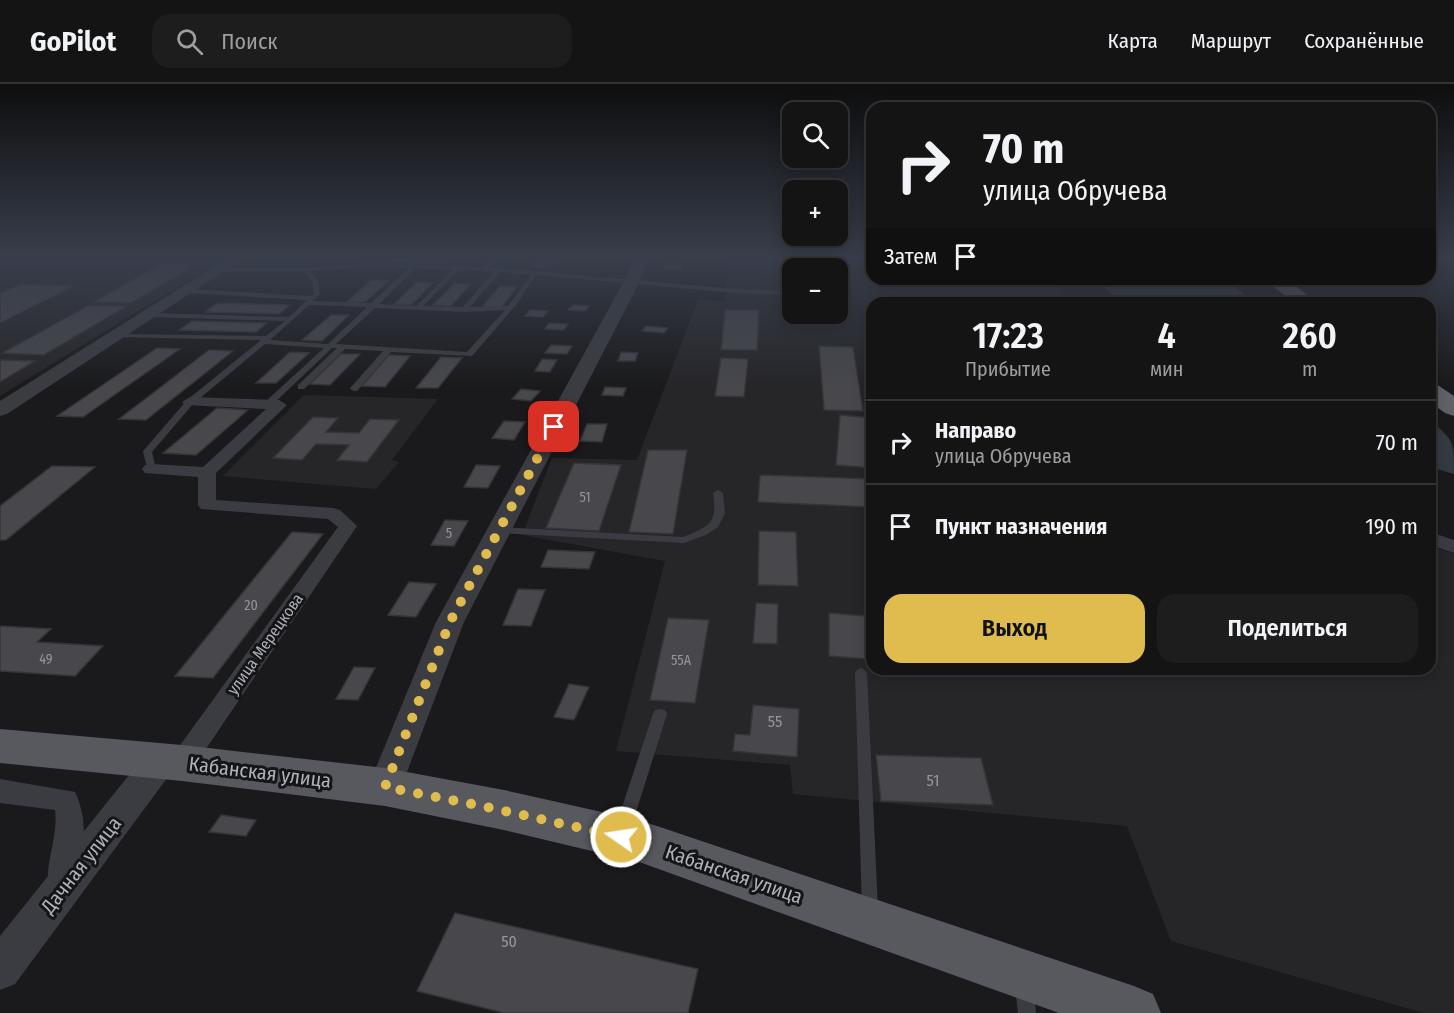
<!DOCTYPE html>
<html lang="ru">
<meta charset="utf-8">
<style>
body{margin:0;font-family:"Fira Sans Condensed",sans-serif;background:#1d1d1e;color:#f1f3f6;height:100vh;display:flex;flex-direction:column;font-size:22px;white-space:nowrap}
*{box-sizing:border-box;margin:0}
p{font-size:20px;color:#9d9ea0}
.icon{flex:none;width:33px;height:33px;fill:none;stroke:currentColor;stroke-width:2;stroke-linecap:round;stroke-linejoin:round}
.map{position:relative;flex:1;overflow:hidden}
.details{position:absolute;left:866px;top:213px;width:570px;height:378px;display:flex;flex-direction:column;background:#141415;border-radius:18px;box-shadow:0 3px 15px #0003,0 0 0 2px #333334}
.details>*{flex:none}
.guide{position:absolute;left:866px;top:18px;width:570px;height:183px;border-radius:18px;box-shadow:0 3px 15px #0003,0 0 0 2px #333334;background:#141415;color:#f1f3f6;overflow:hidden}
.controls{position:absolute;left:782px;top:18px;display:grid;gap:12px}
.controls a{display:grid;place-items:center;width:66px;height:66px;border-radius:12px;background:#141415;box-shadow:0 3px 15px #0003,0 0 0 2px #333334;font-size:30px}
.pin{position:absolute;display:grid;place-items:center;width:51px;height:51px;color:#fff;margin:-26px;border-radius:12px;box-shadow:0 3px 9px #0006}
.me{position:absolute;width:66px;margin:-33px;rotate:283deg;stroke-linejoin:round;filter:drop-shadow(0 0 4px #0008)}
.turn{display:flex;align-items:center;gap:21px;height:126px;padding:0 18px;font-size:27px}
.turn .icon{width:78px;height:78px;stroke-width:2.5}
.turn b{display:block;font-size:42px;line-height:51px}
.then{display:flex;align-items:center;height:57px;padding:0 18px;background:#0003;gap:12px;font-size:22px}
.eta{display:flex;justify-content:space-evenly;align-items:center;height:102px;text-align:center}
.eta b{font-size:36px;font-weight:600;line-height:42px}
.primary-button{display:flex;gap:12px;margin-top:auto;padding:12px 18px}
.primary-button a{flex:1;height:69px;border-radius:18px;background:#e0bb4e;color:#111;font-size:24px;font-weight:600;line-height:69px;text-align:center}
.primary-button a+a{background:#1d1d1e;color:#f1f3f6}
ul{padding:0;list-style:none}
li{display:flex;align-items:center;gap:18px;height:84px;padding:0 18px;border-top:2px solid #333334}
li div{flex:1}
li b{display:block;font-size:22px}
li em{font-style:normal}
header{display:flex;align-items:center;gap:36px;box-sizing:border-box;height:84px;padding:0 30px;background:#141415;border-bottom:2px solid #333334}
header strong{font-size:28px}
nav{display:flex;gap:33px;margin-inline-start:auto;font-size:21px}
.search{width:420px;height:54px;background:#1d1d1e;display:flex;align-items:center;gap:15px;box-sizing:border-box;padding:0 21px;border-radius:18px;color:#9d9ea0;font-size:22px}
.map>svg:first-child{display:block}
</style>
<header>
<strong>GoPilot</strong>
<div class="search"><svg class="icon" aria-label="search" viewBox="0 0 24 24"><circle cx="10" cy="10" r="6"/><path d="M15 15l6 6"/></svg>Поиск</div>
<nav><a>Карта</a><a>Маршрут</a><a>Сохранённые</a></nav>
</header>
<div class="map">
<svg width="1454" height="929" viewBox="0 0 1454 929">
<rect width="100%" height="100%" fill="#1a1a1c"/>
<path fill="#262629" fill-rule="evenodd" d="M728 174H871L872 195H1054L1068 218 872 219V585H1430V462L1454 470V929H1424L1171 857 1127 742 793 710 790 681 616 667 665 477 522 451 552 374 637 376 698 216 726 217ZM792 184H837V230H792Z
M0 175 221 176 0 312Z
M304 311 438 315 392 376 399 378 376 405 223 392Z"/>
<path fill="#333a41" d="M1105 195H1219L1234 202 1255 219 1112 218 1109 215 1112 210 1104 203 1108 198Z
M1430 336C1454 357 1454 356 1454 390L1430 383Z"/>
<path fill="#47474c" stroke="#353438" stroke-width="1.5" d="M393 174H449L438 181 387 177Z
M538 174H558L552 184 532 183Z
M162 179 197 180 131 219 94 218Z
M666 179 684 180 680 186 662 184Z
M371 196 389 197 365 218H347Z
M417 198 433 199 411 221 394 220Z
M455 199 471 200 451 222 433 221Z
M21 200 74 202 0 239V209Z
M500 202H518L501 224 482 223Z
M217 219 290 221 279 230 205 228Z
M89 221 127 222 44 271 2 269Z
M573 221 589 222 585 227 568 226Z
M530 226 548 227 543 233 525 232Z
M725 226H759L757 266H721Z
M331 231H349L322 257 302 256Z
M192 237 267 239 256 248 179 246Z
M549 239 568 240 564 246 545 245Z
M646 242 668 244 664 249 642 247Z
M551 261 572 262 567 270 545 269Z
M819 262 853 263 863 327 824 326Z
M157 264 180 265 83 333 57 332Z
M209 266 233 267 146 336 119 335Z
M290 268 309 269 276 299H256Z
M621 268 638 269 635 277H618Z
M341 270H360L330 301 310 300Z
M389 271 410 272 385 303 362 302Z
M441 273 462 274 438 304H416Z
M721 274 748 275 744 313 715 312Z
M542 275 557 276 550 288 535 287Z
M0 276 35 277 0 298Z
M605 303 626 304 623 312 602 311Z
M521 305 540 307 531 317 512 315Z
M217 324 248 326 196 371 163 369Z
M840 331 872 334V384L836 381Z
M313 333 338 334 326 348 359 349 370 335 399 336 367 378 337 376 349 361 316 360 302 376 273 374Z
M504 337 525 338 514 356 492 354Z
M587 340H607L602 358 580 357Z
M648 366H687L673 450 629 448Z
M574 379 621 381 599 447 546 444Z
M476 381 500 382 488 404 464 403Z
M52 382 95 383 6 456H0V422Z
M760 391 872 395V423L758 418Z
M445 436 468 437 454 462 431 461Z
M759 447 796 448 798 502 758 501Z
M292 448 323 450 213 594 175 592Z
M548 466 595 468 589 485 541 483Z
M409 498 436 500 416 533 388 531Z
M518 505 545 506 531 542 503 541Z
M756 519 778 520 777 560 753 559Z
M829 529 865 532 868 575 829 572Z
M668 534 709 536 695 619 650 616Z
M0 542 51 545 37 558 103 562 75 592 0 587Z
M354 583 375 584 358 616 336 615Z
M569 600 589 603 574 636 554 633Z
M753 621 799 625 797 673 733 667 735 650 750 651Z
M876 671 981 674 993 721 881 717Z
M221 731 256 736 246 752 209 748Z
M455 829 698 885 688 929H504L417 907Z"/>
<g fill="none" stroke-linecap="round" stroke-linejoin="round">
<path fill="#3b3c41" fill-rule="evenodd" d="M367 179 487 183 734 205 792 207V211L734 209 536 191 516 221 472 272 391 268 357 307H354L350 305 351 303 383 267 345 265 304 305H298V301L337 264H332L271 322H268L264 320 265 318 324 264 265 260 193 320 152 368 156 385 154 387H148L143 368 144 366 187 316 261 256 118 253 114 251 116 250 266 252 285 237 150 233 147 231 150 229 289 233 307 216 188 209 185 207 188 205 311 212 314 210 312 196 303 188H220L217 186 220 184H305ZM367 183 409 184 371 219 313 217 320 210 318 196 310 187ZM416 184 453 186 416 222 379 220ZM459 186 494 187 463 223 423 222ZM500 188 531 191 508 222 470 223ZM309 221 367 223 328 260 270 256ZM375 224 464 228 505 226 467 268 336 260Z
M718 406 723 409 725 429 718 443 706 451 684 459 499 449 494 446 499 443 683 453C709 443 718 439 713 409Z
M861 584 865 586 867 589 878 825 876 831 870 833 864 831 862 825 855 589 857 586Z
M660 625 665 626 667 630 630 747 627 752 622 754 617 752 614 747 653 630 655 626Z
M1024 894 1030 897 1033 903 1036 929H1018L1015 903 1018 897Z"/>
<path fill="#3b3c41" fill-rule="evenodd" d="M488 174H498L491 187 487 188 481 185Z
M190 313 279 316 287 321 216 389V416L333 424 340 426 357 442 191 687 182 690 173 687 169 679 173 671 338 443 328 435 201 425 198 421V393L145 389 142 385 145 381 151 380 203 383 266 325 185 321 182 318Z
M1430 448 1454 456V469L1430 461Z
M0 695 75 708C90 739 84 773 70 805L60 809 50 805C42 786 59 753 55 726L0 719Z"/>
<path fill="#3b3c41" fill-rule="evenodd" d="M228 174H244L7 330 0 332V317Z
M634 174H648L639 199 464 538 397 714 385 718 373 714 368 703 436 538 623 199Z
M161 662 173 666 178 676 173 686 15 900 0 906V852L149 666Z"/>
<path fill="#58595f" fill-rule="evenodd" d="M0 645 182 661 385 684 504 706 642 737 1134 902 1153 910 1161 929H1059L642 779 504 746 385 722 182 697 0 679Z"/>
<path fill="#606268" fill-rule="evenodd" d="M1264 195H1287L1317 219H1294Z
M1430 300 1439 302 1454 312V332L1445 329 1430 318Z"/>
</g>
<linearGradient id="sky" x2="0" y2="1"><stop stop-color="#0e0e0f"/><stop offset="0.57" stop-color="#383e4b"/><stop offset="1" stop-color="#383e4b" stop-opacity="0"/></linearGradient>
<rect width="1454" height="304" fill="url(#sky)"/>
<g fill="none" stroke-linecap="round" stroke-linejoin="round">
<path stroke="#e0bb4e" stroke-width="10" stroke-dasharray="0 18" d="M554 343 450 538 385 703 482 722 621 753"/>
</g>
<g text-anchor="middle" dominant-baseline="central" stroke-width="6" stroke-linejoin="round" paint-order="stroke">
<g font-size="14" fill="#94969e">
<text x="585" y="413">51</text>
<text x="449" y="449">5</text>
<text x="251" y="521">20</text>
<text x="46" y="575">49</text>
<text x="681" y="576">55А</text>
</g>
<g font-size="16" fill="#aeb1ba" stroke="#151517">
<text transform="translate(265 560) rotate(-55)">улица Мерецкова</text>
</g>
<g font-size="16" fill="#94969e">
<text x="775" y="637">55</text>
<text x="933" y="696">51</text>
<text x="509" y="857">50</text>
</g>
<g font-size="20" fill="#aeb1ba" stroke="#151517">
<text transform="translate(260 688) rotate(7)">Кабанская улица</text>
<text transform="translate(81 781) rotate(-52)">Дачная улица</text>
<text transform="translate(734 790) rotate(19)">Кабанская улица</text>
</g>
</g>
</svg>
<div class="controls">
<a><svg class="icon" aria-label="search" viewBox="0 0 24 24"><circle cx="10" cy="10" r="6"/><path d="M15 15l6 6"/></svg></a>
<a>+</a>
<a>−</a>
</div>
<div class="pin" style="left:554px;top:343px;background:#d93025"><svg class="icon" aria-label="arrive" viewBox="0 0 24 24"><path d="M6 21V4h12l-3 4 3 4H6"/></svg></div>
<svg class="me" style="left:621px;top:753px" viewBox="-20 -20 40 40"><circle r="17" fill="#e0bb4e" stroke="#fff" stroke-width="3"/><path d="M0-11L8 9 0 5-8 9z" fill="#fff"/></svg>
<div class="guide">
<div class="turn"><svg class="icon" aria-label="right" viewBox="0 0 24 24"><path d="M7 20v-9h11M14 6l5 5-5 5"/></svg><div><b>70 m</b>улица Обручева</div></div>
<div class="then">Затем<svg class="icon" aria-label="arrive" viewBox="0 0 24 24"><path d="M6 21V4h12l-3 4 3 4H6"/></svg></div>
</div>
<section class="details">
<div class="eta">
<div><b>17:23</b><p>Прибытие</p></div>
<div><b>4</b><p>мин</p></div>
<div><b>260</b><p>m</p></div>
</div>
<ul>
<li><svg class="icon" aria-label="right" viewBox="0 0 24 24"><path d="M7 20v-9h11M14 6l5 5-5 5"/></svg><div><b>Направо</b><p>улица Обручева</p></div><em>70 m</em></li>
<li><svg class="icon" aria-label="arrive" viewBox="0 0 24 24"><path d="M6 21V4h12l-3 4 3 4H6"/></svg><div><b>Пункт назначения</b></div><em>190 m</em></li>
</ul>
<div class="primary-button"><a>Выход</a><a>Поделиться</a></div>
</section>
</div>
